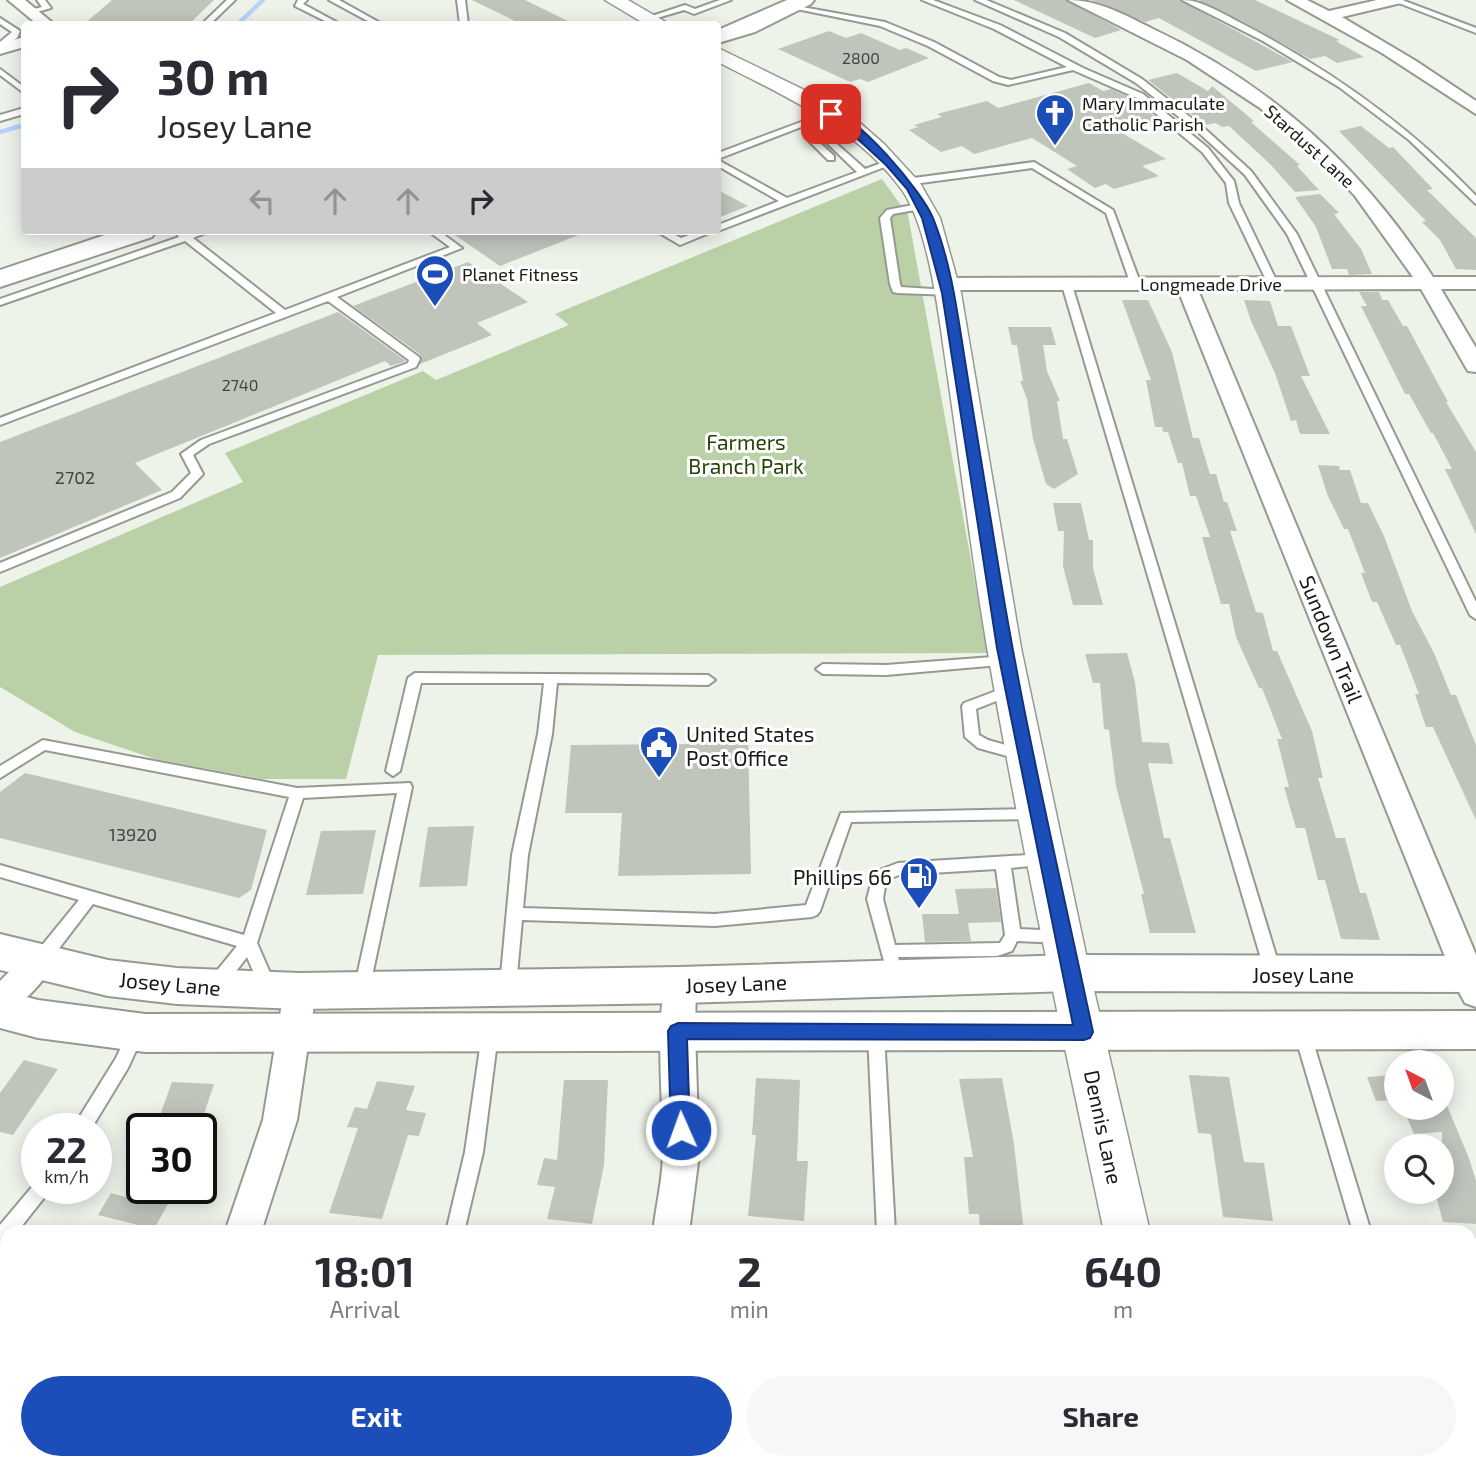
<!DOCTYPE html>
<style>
body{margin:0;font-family:"Exo 2",sans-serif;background:#f7f7f7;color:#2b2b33;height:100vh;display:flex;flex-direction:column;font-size:26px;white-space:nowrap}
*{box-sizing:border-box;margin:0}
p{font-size:23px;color:#7c7c81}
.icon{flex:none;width:38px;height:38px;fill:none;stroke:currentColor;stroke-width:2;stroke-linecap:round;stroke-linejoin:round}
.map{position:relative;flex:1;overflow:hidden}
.side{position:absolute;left:0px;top:1225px;width:1477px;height:245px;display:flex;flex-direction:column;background:#fff;border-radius:21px 21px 0 0;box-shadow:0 4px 18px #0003}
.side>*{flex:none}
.guide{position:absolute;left:21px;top:21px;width:700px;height:214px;border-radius:7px;box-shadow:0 4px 18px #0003;background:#fff;color:#2b2b33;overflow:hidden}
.needle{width:46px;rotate:319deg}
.controls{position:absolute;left:1384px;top:1050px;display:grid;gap:14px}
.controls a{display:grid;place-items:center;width:70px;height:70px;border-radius:50%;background:#fff;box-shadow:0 4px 18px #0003;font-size:35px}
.speed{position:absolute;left:21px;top:1113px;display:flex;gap:14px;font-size:35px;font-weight:700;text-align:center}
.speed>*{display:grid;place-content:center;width:91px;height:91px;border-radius:50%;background:#fff;box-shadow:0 4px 18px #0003;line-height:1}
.speed small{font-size:18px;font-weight:400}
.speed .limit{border:4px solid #111;border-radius:10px;background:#fff;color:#111}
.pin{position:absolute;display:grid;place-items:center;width:60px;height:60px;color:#fff;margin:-30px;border-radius:14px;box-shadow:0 4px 10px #0006}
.me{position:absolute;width:77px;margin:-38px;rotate:358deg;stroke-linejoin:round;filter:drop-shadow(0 0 5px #0008)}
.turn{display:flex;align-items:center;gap:24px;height:147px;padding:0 21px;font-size:32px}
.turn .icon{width:91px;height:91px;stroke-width:2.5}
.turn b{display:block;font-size:49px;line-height:60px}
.lanes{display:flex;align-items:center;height:66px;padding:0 21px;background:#0003;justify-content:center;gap:35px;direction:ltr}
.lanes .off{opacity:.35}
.eta{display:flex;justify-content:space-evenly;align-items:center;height:119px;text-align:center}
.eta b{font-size:42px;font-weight:700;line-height:49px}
.action{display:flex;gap:14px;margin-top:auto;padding:14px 21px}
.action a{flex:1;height:80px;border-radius:42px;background:#1c4eba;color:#fff;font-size:28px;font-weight:700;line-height:80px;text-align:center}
.action a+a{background:#f7f7f7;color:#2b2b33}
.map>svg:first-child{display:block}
</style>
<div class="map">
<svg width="1476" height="1470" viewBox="0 0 1476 1470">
<rect width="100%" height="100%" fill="#eef3ea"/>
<path fill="#bad1a7" d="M882 179 908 215 988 653 378 655 346 779H261L155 759 75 732 0 687V587L243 482 225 453 423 371 436 380 569 325 555 314Z"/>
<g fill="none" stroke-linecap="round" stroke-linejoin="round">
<path stroke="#b9d1fc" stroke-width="4.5" d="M238 24 263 0
M0 132 24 125"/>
</g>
<path fill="#c0c5bc" d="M112 0H214L189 24H84Z
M472 0H525L574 24H521Z
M1014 0H1066L1121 30 1095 38Z
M1091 0H1180L1293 62 1256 71 1159 18 1145 22Z
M1198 0H1255L1340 40 1336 41 1364 57 1337 63 1325 56 1310 59 1242 21Z
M829 31 846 38 861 33 900 50 906 48 929 58 868 82 860 79 850 82 778 49Z
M1177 73 1208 91 1212 86 1254 121 1251 122 1300 165 1297 166 1319 190 1295 192 1269 163 1229 126 1222 127 1216 123 1205 125 1148 80Z
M1089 83 1103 91 1111 89 1136 100 1161 122 1122 133 1166 159 1142 166 1159 176 1114 189 1106 184 1095 188 1067 169 1077 166 1032 138 974 154 962 146 941 152 909 130 918 127 914 125 942 117 937 114 987 101 998 108Z
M1361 126 1389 148 1393 147 1433 189 1427 190 1476 238V270L1456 269 1440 240 1422 222 1426 221 1339 131Z
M718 190 748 206 718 218Z
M1320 194 1339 213 1334 214 1361 249 1372 274 1349 275 1347 269H1332L1316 227 1295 197Z
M449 231H586V232L500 266Z
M468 262 528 302 477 323 492 335 420 364 421 355 353 306Z
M1359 292H1379L1382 300H1388L1403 326H1407L1448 402H1446L1476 452V534L1445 469H1452L1433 433H1431L1409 394H1405L1361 306H1367Z
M1122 300H1148L1172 352 1193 438H1199L1210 474H1216L1224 502H1227L1237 531H1230L1256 612 1263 613 1273 651H1277L1312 731 1323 778H1318L1336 838H1345L1360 893H1366L1380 940 1341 939 1325 880H1318L1305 828H1296L1284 787H1289L1277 739H1282L1262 688H1259L1236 637 1229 604H1221L1202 537H1210L1196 496H1190L1182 463H1178L1168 432H1163L1162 427H1155L1146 380H1151Z
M1244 300 1270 301 1278 326H1291L1310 376H1301L1330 434H1300L1296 420 1291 421 1275 373 1251 321Z
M338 312 406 361 391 366 385 361 135 463 162 490 0 558V442Z
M1008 327H1051L1056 345H1043L1047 371 1060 401H1057L1063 439H1067L1078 474 1054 489 1046 484 1033 439 1027 399 1020 381H1023L1017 345H1012Z
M1318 465 1339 466 1340 470H1350L1361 503H1368L1384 536 1412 611 1434 653 1451 695H1456L1476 745V820L1433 727H1426L1415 694H1419L1400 645H1396L1377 602H1372L1361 573H1365L1348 529H1344L1327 494Z
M1053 503H1081L1089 540H1093V568L1103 605H1073L1063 566 1064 531H1058Z
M1127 653 1135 682 1142 742 1169 743 1173 764 1148 763 1164 838H1170L1196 933H1150L1141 894H1144L1116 786 1109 730 1104 729 1100 683H1093L1085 654Z
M748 732 751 874 618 876 622 813H565L571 745 688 744V733Z
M25 773 267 830 251 890 239 898 0 838V792Z
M474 826 467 886 419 887 428 827Z
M376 830 363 894 306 895 321 831Z
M996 888 1001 922 968 923 971 941 925 942 922 914H959L955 889Z
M24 1060 58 1069 13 1135 0 1132V1093Z
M1189 1075 1229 1077 1244 1162 1264 1163 1273 1221 1223 1217 1211 1134 1198 1133Z
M1396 1075V1100L1376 1101 1367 1077Z
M756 1078 800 1080 797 1161H808L804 1221 748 1216 756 1135H752Z
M1002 1078 1014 1144 1024 1232H980L979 1214H969L964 1157H973L959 1079Z
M564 1080H608L604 1165 592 1224 547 1219 555 1187 537 1185 544 1158 557 1160Z
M377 1081 415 1086 406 1110 426 1113 419 1136 408 1135 382 1219 329 1213 358 1128 347 1127 355 1107 367 1109Z
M172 1082 214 1084 199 1129H155Z
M1442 1094 1469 1158 1476 1181V1224L1443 1222 1435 1192H1442V1132L1414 1134 1403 1108H1442Z
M135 1188H177L154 1229 98 1215 111 1193 129 1198Z"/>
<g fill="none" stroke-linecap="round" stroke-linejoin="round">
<defs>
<path id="service" d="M37 0H45L51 8 30 14V10L42 7Z
M227 0H235L210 24H202Z
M298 0H307L303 4 340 24H331L295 6Z
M329 0H339L382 24H373Z
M457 0H465L468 24H460Z
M720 0H731L694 14 684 10 647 21 643 19 685 5 695 9Z
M922 0H933L1000 25 1083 68 1143 94 1208 148 1234 181 1239 203 1278 284 1277 286 1268 284 1229 203 1226 183 1202 152 1137 98 1073 70 1008 85 993 81 928 46 880 26 787 7 791 5 885 22 934 42 999 77 1011 80 1067 67 994 29Z
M975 0H986L1065 33 1142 79 1204 128 1251 171 1297 234 1476 602V619L1470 615 1287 234 1245 175 1198 132 1136 83 1059 37Z
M1182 0C1202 0 1223 14 1241 23 1329 69 1408 124 1476 196V204L1409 140 1339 87 1263 41Z
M1391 0H1402L1476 28V33Z
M0 18 20 31 17 38 8 44 12 47 11 49 0 46V42L12 32 0 24Z
M0 69 24 87V93L0 75Z
M24 108V114L0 121V115Z
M828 112 835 114 718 159V153Z
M828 136 865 169 890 160 895 163 718 231V225L779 201 718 166V160L787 198 857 172 826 142 820 143 834 156V160H828L810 142Z
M1034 162 1113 210 1141 285 1140 287 1131 285 1106 213 1032 168 906 185 901 182 906 179Z
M923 203 926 204V208L893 214 890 218 900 284 901 287 948 290 952 291V295L897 293 893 292 890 284 880 218 887 210Z
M182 231 188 234 210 231 193 238 285 310 450 247 428 231H439L462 248 337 297 419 357 420 359 416 367 209 444 193 455 203 474 180 498 0 572V563L172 492 191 473 181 454 201 440 408 363 409 360 328 301 0 425V418L276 313 185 241 0 305V299L179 237 177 234Z
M656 231H668L681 238 700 231H714L680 245Z
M1067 282 1072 285 1281 972 1279 977 1273 979 1267 977 1265 972 1062 285Z
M1006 656 1011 658 1013 661 1011 664 886 675 823 674 816 669 823 664 886 665Z
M415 673 708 675 715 680 708 685 557 683 552 734 528 855 523 908 715 914 806 905 841 813 1034 809 1039 810 1041 814 1039 818 1034 819 851 822 820 911 817 915 812 917 715 926 522 920 516 986 514 991 508 993 502 991 500 986 512 855 538 734 544 683H421L400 771 393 776 386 771 408 678Z
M1012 685 1017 687 1019 690 1017 693 976 709 979 735 988 740 1027 751 1029 755 1022 760 978 748 965 737 962 706 964 703Z
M43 740 297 788 410 783 412 787 368 995 362 997 356 995 354 990 397 793 303 798 257 943 277 989 275 994 269 996 263 994 247 957 223 988 217 990 211 988 209 983 211 978 237 946 93 904 47 964 41 965 35 964 33 959 35 954 79 900 0 877V865L244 935 289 797 45 750 0 778V766Z
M1043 854 1048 856 1051 860 1048 864 1011 868 1020 929 1061 931 1067 933 1069 937 1067 941 1061 943 1017 941 1012 951 997 956 898 957 904 978 902 983 896 985 890 983 867 899 874 872 898 863ZM996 869 1005 935 1000 943 895 945 883 899 886 880 899 875Z
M1302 1025 1308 1027 1310 1032 1371 1232H1353L1294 1032 1296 1027Z
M136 1026 142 1028 144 1033 128 1068 91 1129H72L116 1058 130 1028Z
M490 1027 496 1029 498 1034 483 1152 464 1232H446L465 1152 482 1034 484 1029Z
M876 1027 882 1029 884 1034 895 1232H877L868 1034 870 1029Z
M37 1181V1188H50L47 1194 17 1232H7V1244L0 1248V1225Z
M356 1463H379L376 1470H353Z
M859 1463H879L878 1470H858Z
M1419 1463H1439L1441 1470H1421Z"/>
<path id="minor" d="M8 0H25L54 24H37Z
M1068 0C1099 0 1125 15 1153 29 1272 85 1362 167 1433 277H1476V289H1441L1476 348V372L1468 371 1465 366 1421 289 1198 290 1476 955V1007L1465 1003 1460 994 1178 290H945L938 288 935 284 938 280 945 278 1413 277 1355 196 1326 165 1260 108 1187 60Z
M1287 0H1307L1329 11 1377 0H1404L1401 3 1342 17 1416 61 1476 101V114L1382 53Z
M24 37V47L0 54V44Z
M38 950 49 954 54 963C44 982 20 1008 0 1015V981L27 954Z
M680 972 691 976 696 985 695 1031 699 1155 689 1232H653C656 1206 663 1178 663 1152 664 1112 653 1006 669 976Z
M300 978 311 982 316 991 297 1120 261 1232H225L263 1120 284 991 289 982Z
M31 1463H77L74 1470H29Z
M582 1463H623L620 1470H580Z"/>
<path id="tertiary" d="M605 0H628L669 24H645Z
M718 48 827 101 860 123 884 144 920 183 940 218 961 293 1021 648 1090 973 1150 1232H1104C1063 1038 1020 843 987 647 972 558 961 468 948 378 940 327 931 232 902 190 856 127 784 96 718 62Z
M1146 1463H1196L1198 1470H1146Z"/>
<path id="secondary" d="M787 0H814L811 4 755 32 718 43V30Z
M117 231H156L152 237 0 287V270Z
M0 934 108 960 177 968 300 973 680 967 1070 955 1476 956V992L1070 991 680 1003 300 1009 177 1004 108 996 0 970Z
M0 990 38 1000 145 1014 1476 1011V1049L145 1052 38 1038 0 1028Z"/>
</defs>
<use href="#service" stroke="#959a91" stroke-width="4"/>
<use href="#minor" stroke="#959a91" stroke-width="4"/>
<use href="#tertiary" stroke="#959a91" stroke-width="3"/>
<use href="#secondary" stroke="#959a91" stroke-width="4"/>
<use href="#service" fill="#fff" fill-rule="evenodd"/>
<use href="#minor" fill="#fff" fill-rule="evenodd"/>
<use href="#tertiary" fill="#fff" fill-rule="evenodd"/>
<use href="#secondary" fill="#fff" fill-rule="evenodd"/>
</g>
<path fill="#1c4eba" stroke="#123379" stroke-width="2" d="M828 112C855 110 923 193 933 218 952 265 958 318 966 367 977 437 989 507 1000 576 1025 729 1061 881 1093 1032L1090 1038 1084 1040 687 1039 690 1130 688 1136 681 1139 674 1136 671 1130 668 1031 671 1026 678 1023 1073 1025 997 648 942 293 922 218 907 189 886 165 849 131 828 116Z"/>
<defs>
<symbol id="church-pin" viewBox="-11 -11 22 30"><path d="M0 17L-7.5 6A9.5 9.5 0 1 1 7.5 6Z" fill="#1c4eba" stroke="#fff"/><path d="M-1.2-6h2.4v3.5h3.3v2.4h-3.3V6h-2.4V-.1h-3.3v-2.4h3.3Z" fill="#fff"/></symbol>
<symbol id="stadium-pin" viewBox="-11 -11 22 30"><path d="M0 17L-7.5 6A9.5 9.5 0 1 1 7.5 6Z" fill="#1c4eba" stroke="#fff"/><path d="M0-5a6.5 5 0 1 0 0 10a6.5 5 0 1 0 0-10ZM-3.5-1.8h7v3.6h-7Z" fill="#fff"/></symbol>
<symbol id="civic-pin" viewBox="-11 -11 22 30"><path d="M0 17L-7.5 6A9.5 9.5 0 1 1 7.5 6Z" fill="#1c4eba" stroke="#fff"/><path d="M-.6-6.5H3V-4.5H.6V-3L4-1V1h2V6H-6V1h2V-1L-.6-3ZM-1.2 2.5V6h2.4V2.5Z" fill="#fff"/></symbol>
<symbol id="fuel-pin" viewBox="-11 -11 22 30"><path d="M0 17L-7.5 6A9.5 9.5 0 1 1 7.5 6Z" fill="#1c4eba" stroke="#fff"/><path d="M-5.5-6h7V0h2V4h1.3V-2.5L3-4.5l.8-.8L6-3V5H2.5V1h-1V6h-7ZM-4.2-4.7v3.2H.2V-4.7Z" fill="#fff"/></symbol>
</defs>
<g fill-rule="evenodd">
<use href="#church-pin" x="1033" y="91" width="44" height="60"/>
<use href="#stadium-pin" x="413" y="252" width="44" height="60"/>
<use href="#civic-pin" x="637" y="723" width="44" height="60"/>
<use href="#fuel-pin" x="897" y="854" width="44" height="60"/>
</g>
<g text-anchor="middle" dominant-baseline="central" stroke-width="6" stroke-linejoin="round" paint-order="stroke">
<g font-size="16" fill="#424540">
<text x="861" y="57">2800</text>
<text x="240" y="384">2740</text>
</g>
<g font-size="18" fill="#181a16" stroke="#fff" text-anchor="start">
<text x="1082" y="103">Mary Immaculate<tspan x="1082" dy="21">Catholic Parish</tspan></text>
<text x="462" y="274">Planet Fitness</text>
</g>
<g font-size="18" fill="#181a16" stroke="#fff">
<text transform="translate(1310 146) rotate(42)">Stardust Lane</text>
<text x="1211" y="284">Longmeade Drive</text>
</g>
<g font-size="18" fill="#424540">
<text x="75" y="477">2702</text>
<text x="133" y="834">13920</text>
</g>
<g font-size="21" fill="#284306" stroke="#fff">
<text x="746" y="441">Farmers<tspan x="746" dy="24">Branch Park</tspan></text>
</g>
<g font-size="21" fill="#181a16" stroke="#fff">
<text transform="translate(1332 639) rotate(68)">Sundown Trail</text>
<text x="1303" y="974">Josey Lane</text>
<text transform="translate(170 983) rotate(5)">Josey Lane</text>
<text transform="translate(736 983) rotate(-2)">Josey Lane</text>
<text transform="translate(1104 1127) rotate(78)">Dennis Lane</text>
</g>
<g font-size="21" fill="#181a16" stroke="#fff" text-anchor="start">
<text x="686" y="733">United States<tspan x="686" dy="24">Post Office</tspan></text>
<text x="892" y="876" text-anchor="end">Phillips 66</text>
</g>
</g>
</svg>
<div class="controls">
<a><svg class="needle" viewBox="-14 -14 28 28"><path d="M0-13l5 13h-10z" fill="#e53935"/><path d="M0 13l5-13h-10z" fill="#7c7c81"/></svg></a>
<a><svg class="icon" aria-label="search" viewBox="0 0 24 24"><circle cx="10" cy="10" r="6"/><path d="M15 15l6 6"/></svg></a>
</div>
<div class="speed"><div>22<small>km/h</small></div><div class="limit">30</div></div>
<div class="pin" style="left:831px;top:114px;background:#d93025"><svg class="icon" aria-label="arrive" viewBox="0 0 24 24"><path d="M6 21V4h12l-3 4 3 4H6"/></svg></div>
<svg class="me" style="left:681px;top:1130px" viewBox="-20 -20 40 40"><circle r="17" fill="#1c4eba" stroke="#fff" stroke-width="3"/><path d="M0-11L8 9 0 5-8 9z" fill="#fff"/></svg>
<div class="guide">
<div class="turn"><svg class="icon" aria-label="right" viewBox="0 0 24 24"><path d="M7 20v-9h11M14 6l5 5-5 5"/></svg><div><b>30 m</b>Josey Lane</div></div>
<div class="lanes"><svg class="icon off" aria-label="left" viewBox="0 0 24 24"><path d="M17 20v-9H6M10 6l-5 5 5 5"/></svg><svg class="icon off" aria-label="ahead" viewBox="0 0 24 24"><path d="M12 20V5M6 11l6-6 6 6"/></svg><svg class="icon off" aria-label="ahead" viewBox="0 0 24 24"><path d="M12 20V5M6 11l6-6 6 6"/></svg><svg class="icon" aria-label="right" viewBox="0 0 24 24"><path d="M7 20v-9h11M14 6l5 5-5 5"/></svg></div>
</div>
<section class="side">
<div class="eta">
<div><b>18:01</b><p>Arrival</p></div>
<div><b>2</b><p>min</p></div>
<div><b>640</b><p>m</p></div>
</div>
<div class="action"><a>Exit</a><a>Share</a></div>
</section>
</div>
